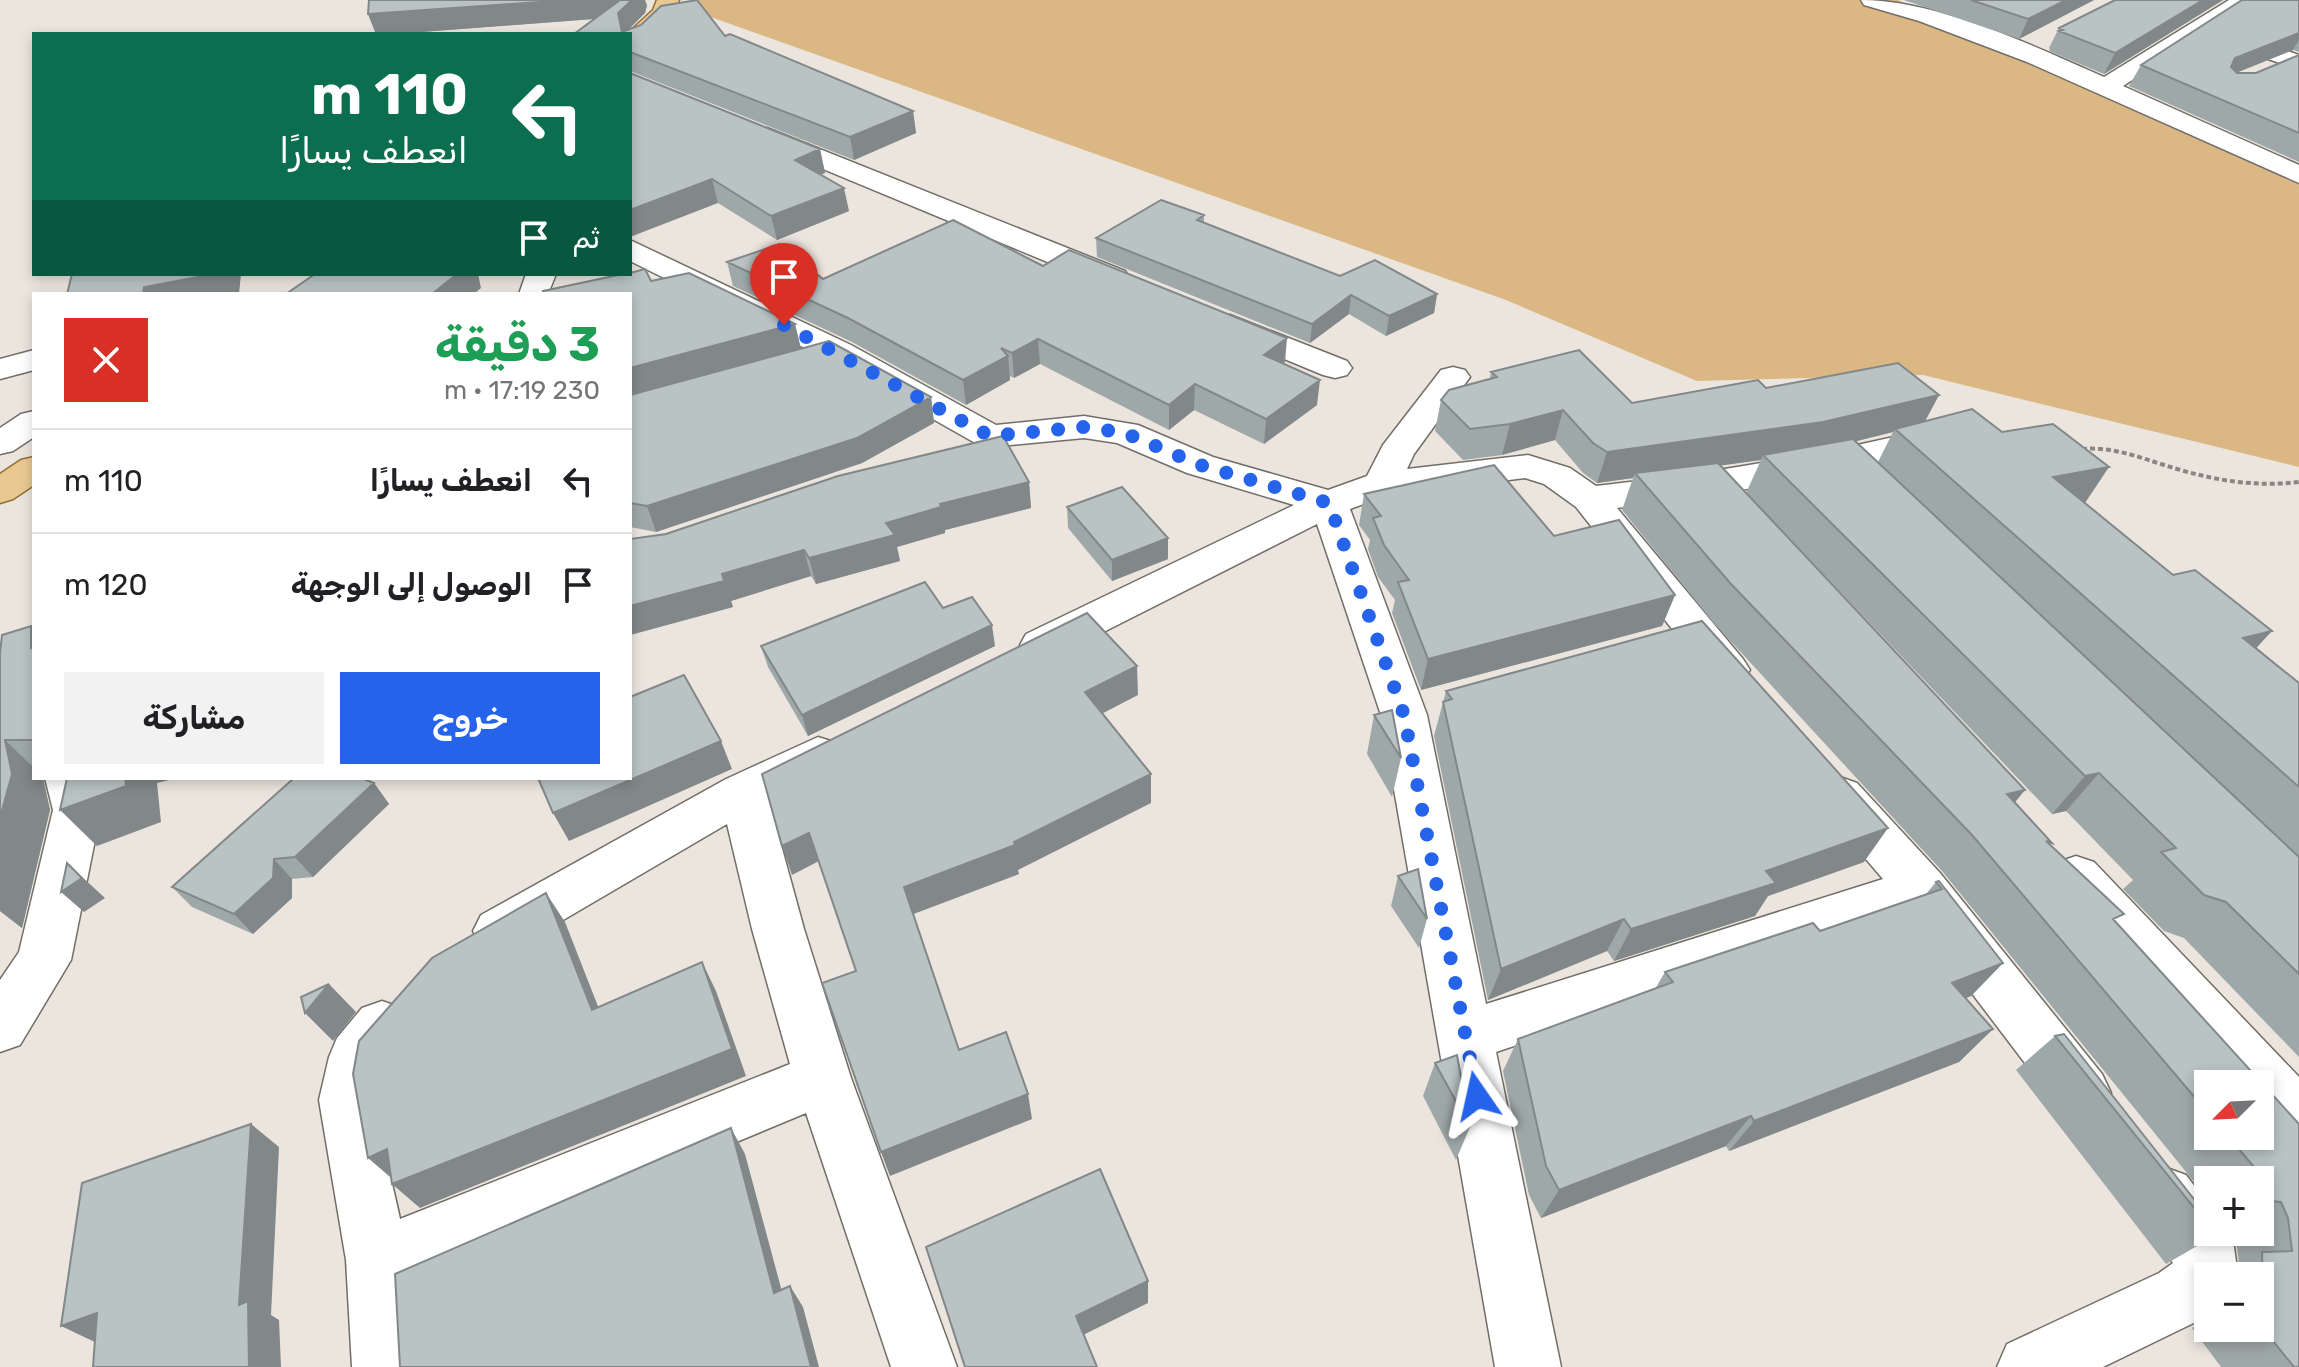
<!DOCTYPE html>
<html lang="ar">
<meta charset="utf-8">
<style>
body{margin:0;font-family:Rubik,"Noto Sans Arabic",sans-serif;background:#f2f2f2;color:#202124;direction:rtl;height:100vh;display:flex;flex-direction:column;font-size:30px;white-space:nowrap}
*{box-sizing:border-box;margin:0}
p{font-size:26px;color:#757577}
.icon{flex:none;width:44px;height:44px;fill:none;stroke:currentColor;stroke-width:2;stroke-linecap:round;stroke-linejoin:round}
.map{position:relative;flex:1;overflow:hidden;direction:ltr}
.side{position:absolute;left:32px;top:292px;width:600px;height:488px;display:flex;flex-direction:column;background:#fff;border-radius:0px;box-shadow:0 4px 12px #0003;direction:rtl}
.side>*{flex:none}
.hud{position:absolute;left:32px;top:32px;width:600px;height:244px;border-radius:0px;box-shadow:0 4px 12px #0003;direction:rtl;background:#0b6e4f;color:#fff;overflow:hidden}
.needle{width:52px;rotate:246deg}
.fabs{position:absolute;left:2194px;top:1070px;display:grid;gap:16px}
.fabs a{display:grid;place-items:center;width:80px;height:80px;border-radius:0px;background:#fff;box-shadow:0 4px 12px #0003;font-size:40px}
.pin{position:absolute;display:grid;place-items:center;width:68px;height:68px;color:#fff;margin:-82px -34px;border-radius:50% 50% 50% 0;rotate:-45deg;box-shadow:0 0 8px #0007}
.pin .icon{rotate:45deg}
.me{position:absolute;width:88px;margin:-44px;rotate:349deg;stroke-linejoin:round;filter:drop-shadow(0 0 6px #0008)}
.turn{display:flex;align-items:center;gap:28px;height:168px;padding:0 32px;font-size:36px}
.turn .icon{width:104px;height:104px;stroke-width:2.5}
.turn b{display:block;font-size:56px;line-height:68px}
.then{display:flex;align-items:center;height:76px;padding:0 32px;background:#0003;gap:16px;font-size:30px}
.round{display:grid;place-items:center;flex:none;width:84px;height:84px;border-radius:0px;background:#f2f2f2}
.summary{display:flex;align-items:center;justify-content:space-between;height:136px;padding:0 32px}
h1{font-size:48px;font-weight:700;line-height:60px;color:#1e9e55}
.cta{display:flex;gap:16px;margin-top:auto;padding:16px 32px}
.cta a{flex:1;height:92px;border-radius:0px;background:#2563eb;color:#fff;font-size:32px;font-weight:700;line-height:92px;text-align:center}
.cta a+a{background:#f2f2f2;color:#202124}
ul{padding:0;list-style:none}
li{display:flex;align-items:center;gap:24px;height:104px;padding:0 32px;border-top:2px solid #e0e0e0}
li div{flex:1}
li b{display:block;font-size:30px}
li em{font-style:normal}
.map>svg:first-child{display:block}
</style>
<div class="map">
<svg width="2299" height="1367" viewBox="0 0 2299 1367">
<rect width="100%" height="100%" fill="#ebe5de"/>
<path fill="#dbb784" d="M694 0H1898L2299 175V467L1923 375 1697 381 1506 300 691 10Z"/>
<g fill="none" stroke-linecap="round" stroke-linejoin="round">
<defs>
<path id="minor" d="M1861 0C1937 0 2034 46 2104 77L2229 0H2255L2123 86 2299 165V183L2027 62 1919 21 1864 5Z
M2251 38 2299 55V70L2243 50 2239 45 2243 40Z
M767 128 1125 271 1129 278 1125 285 1114 287 1103 285 758 142 754 136 758 130Z
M630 240 851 345 996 425 1084 416 1138 425 1213 457 1328 490 1367 476 1383 445 1441 370 1453 367 1465 370 1470 377 1414 454 1407 469 1528 455 1570 468 1596 486C1713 473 1827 454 1941 426L1954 429 1959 437 1954 445C1842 472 1731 495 1617 508L1743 659 1750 670 1743 681 1728 686 1713 681 1576 507 1544 484 1525 478 1388 495 1350 509 1427 715 1486 1004 1883 879 1823 809 1816 796 1823 783 1840 777 1857 783 1940 873 2102 1074 2111 1093 2102 1112 2082 1120 2062 1112 1911 913 1496 1052 1561 1367H1495L1381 715 1317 524 1056 656 1041 660 1026 656 1020 645 1026 634 1294 505 1187 473 1117 443 1084 438 990 447 977 444 827 359 630 261Z
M526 274H556L550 289 551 294H519Z
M1230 315 1347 361 1352 368 1347 375 1335 378 1323 375 1219 332 1214 325 1219 318Z
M34 350V370L0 379V359Z
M34 411V437L13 451 0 454V428L21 414Z
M818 737 834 742 841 755 834 768 769 801 804 929 851 1078 957 1367H891L806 1113 410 1278 418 1367H352L346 1260 319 1100 329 1057 337 1038 362 1008 382 1001 402 1008 410 1026C403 1041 390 1053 383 1067 368 1100 393 1183 400 1219L790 1064 752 929 727 824 517 947 499 954 481 947 473 931 481 915 726 779Z
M45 778H93L101 810 71 960 20 1045 0 1052V980L19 952 53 810Z
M2076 856 2094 862 2299 1077V1147L2278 1139 2260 1118V1084H2229L2058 892 2051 877 2058 862Z
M2164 1167 2186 1175 2208 1204V1232H2228L2234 1247 2238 1276H2208V1316L2103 1367H1997L2007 1344 2159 1273 2173 1263 2142 1219 2134 1197 2142 1175Z"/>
<path id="major" d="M657 0H679C672 19 650 46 630 51V34H627L653 10Z
M34 457V485L13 499 0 503V474L21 460Z"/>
</defs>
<use href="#minor" stroke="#726e67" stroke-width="3"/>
<use href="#major" stroke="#936e33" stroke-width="3"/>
<path stroke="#8a8681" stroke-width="4" stroke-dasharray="5 3" stroke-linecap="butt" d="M2082 449C2115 446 2146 460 2177 469 2218 481 2257 487 2299 482"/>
<use href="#minor" fill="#fff" fill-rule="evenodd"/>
<use href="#major" fill="#e9c892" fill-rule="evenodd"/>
</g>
<path fill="#9fa8a9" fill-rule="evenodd" d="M1904 0H2094L2019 39Z
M2223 0 2104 74 2049 51 2050 49 2049 48 2059 28Z
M2299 0V52L2293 50 2236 73H2256L2299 55V162L2129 86 2141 65Z
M647 5 645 13 628 30 725 36 913 111 916 133 854 160 630 71V34L594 19 395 34H376L368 14Z
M630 73 820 149 825 173 821 174 849 211 777 240 718 203Z
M1204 215V223L1340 276 1437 294 1434 313 1386 336 1349 314 1310 343 1097 257 1096 238Z
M727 262 823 279 1043 266 1285 362 1283 363 1317 405 1264 444 1194 410 1169 430 1040 364 1014 378 1010 376V380L966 405 852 342 733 286Z
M651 281 795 324 801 349 931 397 934 423 862 463 656 532 630 527V294Z
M1491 372 1632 403 1766 388 1939 395 1925 421 2085 503 2299 683V1057L2184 938 2164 931 2123 889 2133 880 2066 811 2052 814 1801 551 2015 802 2052 843 2050 845 2116 922 2299 1124V1367H2221L2192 1328 2208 1318V1328H2260V1276H2217L2239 1264 2237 1247 2231 1232H2260V1180H2208V1199L1942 871 1713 622 1622 510 1633 478 1597 483 1583 473 1555 440 1502 455 1463 460 1435 431 1441 400 1490 379ZM1893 432 1878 462 1856 441ZM1761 460 1746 493 1720 465ZM2208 1084 2260 1136H2208Z
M1029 482 1031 508 945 530V533L897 547 900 561 816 584 811 576 731 601 733 607 630 635V539Z
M1364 494 1554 536 1675 595 1662 626 1421 690 1392 613 1395 600 1378 577 1368 549 1370 540 1359 525Z
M1067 507 1168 559 1112 581 1068 528Z
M943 608 995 646 808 736 768 667 761 646Z
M34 629V778H43L50 810 22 928 0 911V653Z
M1446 691 1864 862 1768 896 1755 916 1614 961 1607 951 1488 1000 1434 736Z
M1374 715 1401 758 1392 797 1367 754Z
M374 783 389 804 313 877 292 879V898L253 934 192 907 172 887Z
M1398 876 1427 919 1419 948 1391 906Z
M1936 882 2003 963 1971 996 1966 998 1993 1029 1959 1062 1729 1151 1726 1146 1541 1218 1529 1195 1503 1071 1518 1039 1655 989 1665 972 1820 931 1926 894Z
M2055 1036 2208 1217V1232H2220L2216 1235 2166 1264 2016 1070Z
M1435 1063 1470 1127 1456 1160 1423 1096Z"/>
<path fill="#828889" d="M569 0H645L647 5 645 13 624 34H623L619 17 395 34H376L368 14Z
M2066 0H2094L2019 39 2028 19Z
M2203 0H2223L2104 74 2115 53Z
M2299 33V40L2293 50 2223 78 2235 58Z
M913 111 916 133 854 160 850 137Z
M820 149 825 173 800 183 795 160Z
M712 179 718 203 630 237V210Z
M844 188 849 211 777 240 771 216Z
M214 274H241L239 294H143L144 287Z
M457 274H478L481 288 474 294H432Z
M1437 294 1434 313 1386 336 1389 316Z
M1351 295 1349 314 1310 343 1312 324Z
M795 324 801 349 630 396V368Z
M1287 338 1285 362 1262 379 1264 355Z
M1038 339 1040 364 1014 378 1012 353Z
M1008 356 1010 380 966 405 963 380Z
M1320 380 1317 405 1264 444 1266 419Z
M1195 384 1194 410 1169 430V405Z
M1939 395 1923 425 1895 429 1893 432 1809 453 1763 455 1761 460 1639 477 1635 473 1633 478 1597 483 1607 452Z
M931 397 934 423 862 463 656 532 647 506Z
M1563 410 1555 440 1502 455 1510 424Z
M2109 467 2083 506 2053 477Z
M1029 482 1031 508 945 530V533L897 547 900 561 816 584 809 558 886 523 940 504Z
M1168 538V559L1112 581V560Z
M804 550 811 576 731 601 733 607 630 635V606L722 574Z
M1675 595 1662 626 1421 690 1428 659Z
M992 625 995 646 808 736 802 715Z
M31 626 34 629V651L31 648Z
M2272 631 2236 670 2243 638Z
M1137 666 1138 695 1086 722 1085 692Z
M5 740 34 768V778H43L50 810 22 928 0 911V800Z
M721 741 732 769 569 841 553 813Z
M2099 773 2066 811 2052 814 2085 776Z
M1151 774V803L1018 870 1019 874 911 915 904 887 1014 842Z
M125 778H178L157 783 161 822 97 846 60 810Z
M374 783 389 804 313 877 295 857Z
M2025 790 1995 827 2007 794Z
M1888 828 1864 862 1768 896 1755 916 1614 961 1631 929 1766 871Z
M809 833 819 861 792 875 782 846Z
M274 859 292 879V898L253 934 234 914Z
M67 863 105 898 84 912 61 892Z
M546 893 565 922 610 1037 592 1010Z
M1624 919 1607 951 1488 1000 1501 969Z
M702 962 716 991 746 1076 420 1208 392 1184Z
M2003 963 1971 996 1921 1016 1952 983Z
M329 984 356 1012 333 1041 305 1013Z
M1993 1029 1959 1062 1729 1151 1754 1121Z
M1028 1094 1032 1119 890 1176 881 1152Z
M1751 1116 1726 1146 1541 1218 1559 1190Z
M251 1124 279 1147 271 1315 279 1320 281 1367H249L239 1305Z
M731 1128 745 1154 788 1314 774 1293Z
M387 1149 396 1182 368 1158Z
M1148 1281V1303L1079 1337 1076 1316Z
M790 1286 803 1307 819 1367H811Z
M97 1313 99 1344 61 1326Z"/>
<path fill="#b9c3c4" stroke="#828889" stroke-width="2" d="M369 0H569L368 14Z
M620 0H632L618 13 622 32 641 25 661 6 697 0 725 36 730 34 913 111 850 137 630 52V34H574Z
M1971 0H2066L2028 19Z
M2115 0H2203L2115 53 2059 31 2063 30 2059 28Z
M2242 0H2299V33L2235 58 2231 67 2237 73H2256L2299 55V133L2141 65Z
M630 73 820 149 795 160 844 188 771 216 712 179 630 210Z
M1161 200 1204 215 1197 220 1340 276 1375 260 1437 294 1389 316 1351 295 1312 324 1096 238Z
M953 220 1043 266 1069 250 1287 338 1264 355 1320 380 1266 419 1195 384 1169 405 1038 339 1012 353 1001 348 1008 356 963 380 848 318 727 262 780 244 823 279Z
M645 269 651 281 689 273 795 324 630 368V294H544L543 291 623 274H630V273Z
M72 274H214L144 287 143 294H67Z
M315 274H457L432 294H286Z
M829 341 931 397 857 438 647 506 630 503V395Z
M1579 350 1632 403 1758 380 1766 388 1898 363 1939 395 1823 422 1607 452 1593 443 1563 410 1510 424 1470 429 1441 400 1449 390 1497 377 1491 372Z
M1972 409 2002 432 2053 424 2109 467 2053 477 2173 575 2195 570 2272 631 2243 638 2299 683V787L1895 429Z
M1003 436 1029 482 940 504 941 507 886 523 895 535 809 558 804 550 722 574 724 581 630 606V539L666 534 838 476Z
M1853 439 2299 857V974L2226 902 2204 895 2161 852 2176 848 2099 773 2085 776 1763 455Z
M1718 463 2025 790 2007 794 2052 843 2046 841 2124 914 2113 919 2299 1124V1367H2294L2260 1325V1292L2263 1290 2262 1252 2292 1251 2288 1218 2281 1202 2260 1200 2259 1173 2228 1136H2260V1084H2208V1113L1972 835 1731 584 1635 473Z
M1494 465 1554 536 1619 520 1675 595 1428 659 1398 582 1409 580 1384 545 1373 518 1381 516 1364 494Z
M1122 487 1168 538 1112 560 1067 507Z
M925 582 943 608 972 597 992 625 802 715 761 646Z
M1087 613 1137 666 1085 692 1151 774 1014 842 1015 845 904 887 959 1050 1006 1032 1028 1094 881 1152 822 983 856 971 809 833 782 846 762 774Z
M1702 621 1888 828 1766 871 1776 883 1631 929 1624 919 1501 969 1443 702 1452 699 1446 691Z
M31 626V648L34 647V740H5L12 774 0 818V653L2 635Z
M684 675 721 741 553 813 538 778H630V697Z
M1392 710 1401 758 1374 715Z
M67 778H125L126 786 60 810Z
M294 778H361L374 783 295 857 274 859 273 878 234 914 172 887Z
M67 863 82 878 61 892Z
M1418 869 1427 919 1398 876Z
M1939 881 2003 963 1952 983 1993 1029 1754 1121 1751 1116 1559 1190 1546 1166 1518 1039 1673 982 1665 972 1813 923 1820 931 1942 889 1936 882Z
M546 893 592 1010 702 962 732 1049 392 1184 387 1149 368 1158 353 1074 359 1041 432 958Z
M329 984 305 1013 301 997Z
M2064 1034 2208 1217V1225L2055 1036Z
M1457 1055 1470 1127 1435 1063Z
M251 1124 239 1305 248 1301 249 1367H93L97 1313 61 1326 82 1183Z
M731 1128 774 1293 790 1286 811 1367H400L395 1274Z
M1100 1169 1148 1281 1076 1316 1097 1367H965L926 1247Z"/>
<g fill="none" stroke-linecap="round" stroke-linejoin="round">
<path stroke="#2563eb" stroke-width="14" stroke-dasharray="0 25.2" d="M784 325 990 436 1084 427 1125 433 1200 465 1329 503 1404 715 1477 1096"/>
</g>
</svg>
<div class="fabs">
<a><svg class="needle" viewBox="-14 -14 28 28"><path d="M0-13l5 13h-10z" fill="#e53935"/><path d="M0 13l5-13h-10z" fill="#757577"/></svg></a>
<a>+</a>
<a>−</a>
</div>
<div class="pin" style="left:784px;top:325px;background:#d93025"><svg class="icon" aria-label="arrive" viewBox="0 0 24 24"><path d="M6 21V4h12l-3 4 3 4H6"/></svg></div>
<svg class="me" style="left:1477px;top:1096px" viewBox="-20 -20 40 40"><path d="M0-17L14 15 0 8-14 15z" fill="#2563eb" stroke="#fff" stroke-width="4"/></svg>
<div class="hud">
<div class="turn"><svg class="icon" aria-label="left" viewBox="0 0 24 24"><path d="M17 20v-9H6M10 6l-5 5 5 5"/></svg><div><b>110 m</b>انعطف يسارًا</div></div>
<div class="then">ثم<svg class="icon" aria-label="arrive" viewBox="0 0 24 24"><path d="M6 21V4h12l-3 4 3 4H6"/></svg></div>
</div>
<section class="side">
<div class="summary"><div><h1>3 دقيقة</h1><p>230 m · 17:19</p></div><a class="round" style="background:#d93025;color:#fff"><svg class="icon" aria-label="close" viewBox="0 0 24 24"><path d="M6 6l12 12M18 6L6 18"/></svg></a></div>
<ul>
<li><svg class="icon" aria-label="left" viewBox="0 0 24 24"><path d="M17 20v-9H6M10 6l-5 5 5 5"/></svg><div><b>انعطف يسارًا</b></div><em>110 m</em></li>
<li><svg class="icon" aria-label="arrive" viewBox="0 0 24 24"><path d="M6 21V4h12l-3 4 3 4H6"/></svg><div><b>الوصول إلى الوجهة</b></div><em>120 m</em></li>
</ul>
<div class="cta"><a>خروج</a><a>مشاركة</a></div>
</section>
</div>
